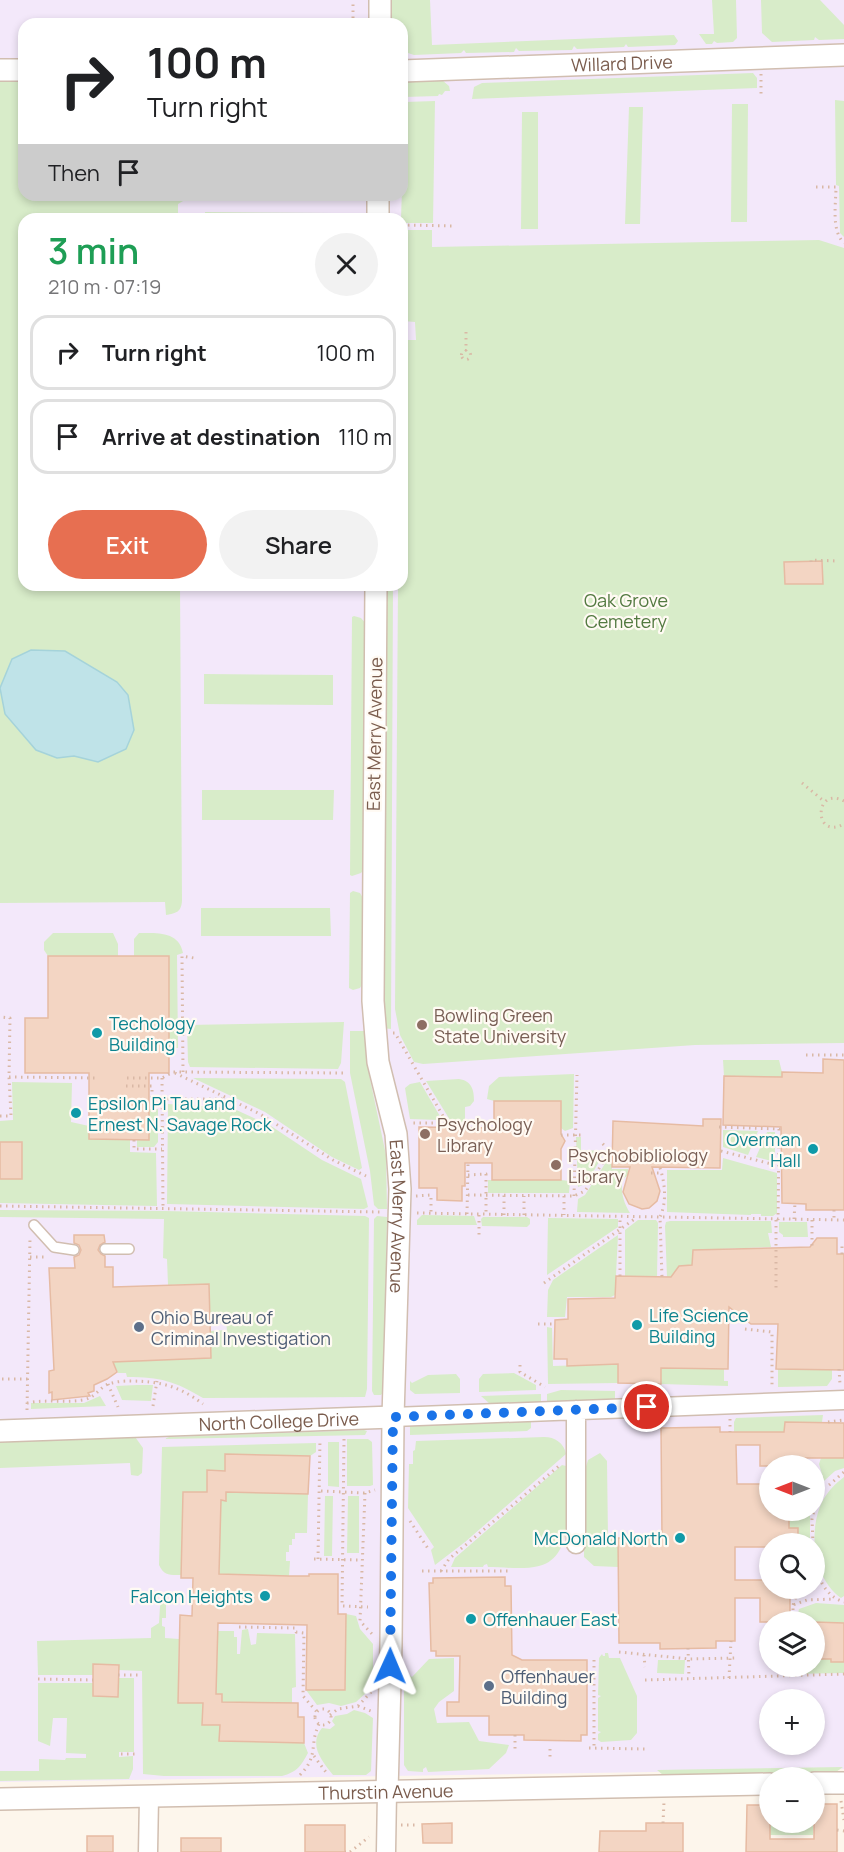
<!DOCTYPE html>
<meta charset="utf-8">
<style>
body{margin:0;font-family:Manrope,sans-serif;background:#f2f2f2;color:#202124;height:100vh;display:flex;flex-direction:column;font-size:22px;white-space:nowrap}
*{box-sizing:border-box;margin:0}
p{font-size:20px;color:#757577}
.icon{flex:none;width:33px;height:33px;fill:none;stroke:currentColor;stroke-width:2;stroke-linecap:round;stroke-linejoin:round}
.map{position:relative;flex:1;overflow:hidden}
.side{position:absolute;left:18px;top:213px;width:390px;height:378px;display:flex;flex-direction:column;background:#fff;border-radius:18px;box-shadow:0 3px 9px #0003}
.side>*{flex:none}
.hud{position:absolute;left:18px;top:18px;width:390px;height:183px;border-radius:18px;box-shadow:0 3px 9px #0003;background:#fff;color:#202124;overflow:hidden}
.needle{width:39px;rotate:270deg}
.controls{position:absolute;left:759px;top:1455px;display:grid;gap:12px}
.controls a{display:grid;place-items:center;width:66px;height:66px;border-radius:50%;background:#fff;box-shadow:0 3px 9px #0003;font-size:30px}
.pin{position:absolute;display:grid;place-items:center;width:51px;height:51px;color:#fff;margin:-26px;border:3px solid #fff;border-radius:50%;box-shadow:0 2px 6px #0007}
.me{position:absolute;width:66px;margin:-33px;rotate:1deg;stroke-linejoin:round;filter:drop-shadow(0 0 4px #0008)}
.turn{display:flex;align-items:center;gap:21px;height:126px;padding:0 30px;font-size:27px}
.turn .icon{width:78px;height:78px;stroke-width:2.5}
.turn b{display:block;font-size:42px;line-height:51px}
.then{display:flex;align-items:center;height:57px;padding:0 30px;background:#0003;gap:12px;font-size:22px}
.round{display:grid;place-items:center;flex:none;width:63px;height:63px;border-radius:32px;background:#f2f2f2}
.summary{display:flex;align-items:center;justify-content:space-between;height:102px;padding:0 30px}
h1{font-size:36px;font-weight:600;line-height:45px;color:#1e9e55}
.button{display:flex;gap:12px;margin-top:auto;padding:12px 30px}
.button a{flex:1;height:69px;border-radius:36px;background:#e76f51;color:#fff;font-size:24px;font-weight:600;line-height:69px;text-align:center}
.button a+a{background:#f2f2f2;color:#202124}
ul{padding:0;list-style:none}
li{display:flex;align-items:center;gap:18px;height:75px;margin:0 12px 9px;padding:0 18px;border:3px solid #e0e0e0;border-radius:18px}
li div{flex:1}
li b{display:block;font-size:22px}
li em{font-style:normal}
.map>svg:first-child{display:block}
</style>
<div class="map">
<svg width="844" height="1852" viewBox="0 0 844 1852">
<rect width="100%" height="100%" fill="#fdf6ec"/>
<path fill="#f3e8fa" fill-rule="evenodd" d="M0 0H844V1769L0 1782ZM24 24H402V195H24ZM24 219H402V585H24ZM770 1466H814V1510H770ZM770 1544H814V1588H770ZM770 1622H814V1666H770ZM770 1700H814V1744H770Z"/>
<path fill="#d8ecc9" d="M389 0H430L432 45 674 35 678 41 675 45 628 47 626 44 624 47 577 49 574 46 572 50 519 51 516 48 514 52 466 53 464 50 461 53 414 55 408 53V49L402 48V24H389Z
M712 0H736L737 38 733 42 717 43 714 41 712 44H706L699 34H714Z
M761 0H820L844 25V39L819 40 815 37 814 40 772 42 762 33Z
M753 73 757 78V88L472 99 474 87 482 83Z
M0 80H24V195H190V197L178 204V219H24V585H180L182 901C181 912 177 913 166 915L165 902 0 903Z
M442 80 449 86 450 91H445L442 95 439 94 438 96 404 97 408 82Z
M835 100 844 101V237L840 233 839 186 836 185Z
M435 101 433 223H405L401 219 402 188 406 187 402 185 403 128 406 126 403 125V105L405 102Z
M732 104H748L747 222H731Z
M629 107H643L640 224H625Z
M522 112H538V229H521Z
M205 212 335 213V219H205Z
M402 230H432V247L819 240 844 248V1043L695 1045 423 1064 414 1062 400 1035 395 1009 398 585H402V340H416L415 322 403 321Z
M201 585H334V591L201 588Z
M385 585H393L391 1029 382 1028Z
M354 616 361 618 367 625V866L361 873 352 876 350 875 352 617Z
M204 674 333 675V705L204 704Z
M202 790H334L333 820H202Z
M353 891 360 893 364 900V981L360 988 353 990 349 988 350 893Z
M201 908H330L331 936H201Z
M53 933H113L118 944V956H48L44 950V942Z
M139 933C157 933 179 931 183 953L177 955 178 1048H169L134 956V939Z
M344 1022 341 1063 338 1069 190 1067 188 1062 187 1025Z
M350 1031H364L370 1079 386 1155 387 1209H378L374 1205 370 1171 350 1073Z
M723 1060H779L782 1072 781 1105 765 1077 724 1076Z
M574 1074 573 1128 565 1131 561 1128V1101H494L487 1099 489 1086 499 1077Z
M193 1078 341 1079 345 1082 362 1168 359 1170 332 1157 265 1112Z
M459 1079C472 1081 474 1090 474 1101L470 1106 465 1107V1127H450V1120L426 1081Z
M12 1082 72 1083 71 1122 89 1126V1139L130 1140V1152L156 1153 157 1206 0 1203V1179H21L0 1142V1121L13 1120Z
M420 1082 441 1118 440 1120 410 1119 405 1088 410 1084Z
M168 1104 232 1108 271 1126 322 1160 361 1179 368 1207 364 1209 167 1204Z
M149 1109H158V1142L154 1147H137V1140Z
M723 1130 758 1131 748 1155 723 1147Z
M767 1132H775V1162L756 1157Z
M576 1137H581V1150L605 1151 587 1183 578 1187Z
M723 1158 777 1173V1213L773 1216H761V1214H751V1215L667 1212V1170H722Z
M608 1159H611L612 1169H628V1175L622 1180C621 1192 623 1202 630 1213L577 1212 578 1199 585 1195Z
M488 1180H561L570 1181 569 1193H488Z
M0 1210 165 1211 365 1216 369 1218 367 1389 365 1397 203 1398C174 1381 161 1377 127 1377L126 1373H118L113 1362 211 1358 210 1331 227 1330 226 1323 210 1324 209 1284 168 1285 167 1259 163 1258 164 1219 0 1217Z
M422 1215 474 1216 477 1225H417V1220Z
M377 1216 387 1217 384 1391 381 1395H374L372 1391 374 1219Z
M483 1217H527L530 1219V1224L527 1227 482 1226 481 1219Z
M548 1218 618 1219V1227L547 1275Z
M638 1220H656L658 1223 657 1278 625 1276V1230Z
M670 1221H771L772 1233H768L771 1247 693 1250 691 1302 667 1277 665 1226 666 1222Z
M779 1222H807L808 1237H783V1235L779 1232Z
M618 1235 615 1295 611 1297H567L565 1317H547L548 1290 553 1280Z
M547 1327 552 1328 553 1366 618 1364V1383L548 1384Z
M661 1368 724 1369V1381H728V1386L661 1384Z
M778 1369H832V1379L827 1386 778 1387Z
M514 1373 536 1385V1390L479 1392V1379L483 1374Z
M456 1374 460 1379V1393L415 1394 410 1390V1381L412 1383 428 1375Z
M137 1385H153L151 1401 122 1400 116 1386Z
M561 1390 615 1391V1401L547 1403V1394Z
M541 1394V1402L490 1404 481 1396Z
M100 1396 106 1406 31 1409V1403H84Z
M823 1415 822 1422H785L784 1432H734V1422L736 1418Z
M531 1420V1428L527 1431 410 1435V1425Z
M364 1430 367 1431 365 1435 164 1439 169 1437Z
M133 1434 143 1448 142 1473 138 1476 131 1475 130 1463 0 1468V1438Z
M544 1437C555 1437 564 1443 566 1454L465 1542 435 1565 431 1550 434 1547 408 1508 409 1464H413V1451L415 1450 416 1441Z
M347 1439H368L372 1442 373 1485 370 1486H347Z
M328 1442H339V1487L328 1486Z
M316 1443V1452L310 1456 225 1454V1471H207V1492H183L181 1575C170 1575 164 1576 159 1565L162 1447Z
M600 1453 607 1461 608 1537 618 1538V1567L594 1566 584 1557V1473L588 1460Z
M821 1458H844V1468L835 1471 824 1481 819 1464Z
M562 1465 566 1466C566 1496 577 1557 539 1566 523 1570 504 1567 488 1567L487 1564 484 1565 483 1567H451L455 1558Z
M844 1477V1596L841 1598C813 1578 808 1531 822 1502 828 1491 835 1484 844 1477Z
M226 1492 308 1494 307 1533H295V1539H292V1545H289V1552H286V1561H290L289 1576 219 1574 221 1500H226Z
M325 1496H333L332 1556H324Z
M348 1496H359V1553H347Z
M789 1511H810V1543H789L798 1542 789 1528Z
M164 1600H175L176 1604H166V1618H162V1626L165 1627V1638L179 1639 178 1703H203L202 1725H220V1741L304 1743 308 1753C301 1766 297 1772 282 1776H164L143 1774 142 1671 118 1670 93 1675H38L37 1641 151 1638V1628L159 1623 160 1606Z
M816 1603 844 1605V1623L796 1622 799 1609Z
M346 1614 356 1616 360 1629 373 1644V1682L367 1692 356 1702 341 1706 329 1703 317 1705 306 1690H345Z
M248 1629 251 1645 256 1644 257 1633 295 1634 296 1687 292 1688V1703L222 1702V1695L216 1694 218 1631H234V1637H237V1654H240L242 1630Z
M605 1653H608L609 1658H620L637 1696V1733L631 1740 601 1742 598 1740V1734L601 1732 598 1731V1698L601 1696 598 1695 599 1658 602 1654 603 1656H605Z
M454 1658V1691L439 1702 434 1709 437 1723 469 1722 479 1741 509 1745 506 1753 489 1769 428 1772 426 1767 423 1769V1772L408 1771 404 1765V1671L412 1677 429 1659Z
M815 1659H831L832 1662H844V1673L792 1674V1667L814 1666Z
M658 1660H685L684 1674 657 1673Z
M118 1678H134V1752H119V1757L133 1756V1769L129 1779 0 1781V1771H39V1759L65 1760 66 1758H86V1754L66 1753 67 1718H53L50 1746 38 1741V1683H93V1696L117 1697Z
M354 1710 365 1713 373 1718 371 1771 366 1775H333C322 1761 308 1745 322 1728L330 1729 335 1725 332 1721 335 1716 347 1714Z
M843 1767 836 1772 663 1775 657 1770Z
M770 1822 813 1823V1835H766Z"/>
<path fill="#bfe3e8" stroke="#a5d3da" stroke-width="1.5" d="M31 650 65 651 117 682 128 695 134 730 126 749 98 762 74 756 57 758 36 750 5 714 0 688 12 659Z"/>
<path fill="#f3d5c3" stroke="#e6bba3" stroke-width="1.5" d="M822 561 823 584H785L784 562Z
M48 956H169V1073H149V1140L89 1139V1073H25V1018H48Z
M823 1059 844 1060V1210H806V1204L782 1203 781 1127 723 1125 724 1076 782 1077V1072L823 1073Z
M494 1101H561V1134L565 1141 561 1149V1180H492V1163H465V1186H462V1201L437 1200V1188H419V1127L494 1128Z
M703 1119H721L720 1168 652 1167 660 1191 657 1201 649 1208 642 1209 629 1204 623 1192 630 1167H612L613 1121 703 1126Z
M0 1142H22V1179H0Z
M74 1235H104L105 1242 100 1245 98 1250 101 1254 105 1256V1267H113V1287L209 1284 211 1358 113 1362 117 1372 107 1379 94 1385V1391L88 1393 90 1396 52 1400V1392L49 1393V1371L54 1370 49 1268H75L74 1257 79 1255 81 1250 79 1245 74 1243Z
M817 1238H837V1254H844V1370L776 1369 778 1324H751L729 1307 728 1369 661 1368V1384L618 1383V1364L567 1366V1359H554L555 1320 568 1319V1299L615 1298 616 1276 671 1277 679 1266 692 1265 693 1250 810 1247Z
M785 1422 844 1423V1458H788V1466H760V1445H736L737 1484H770V1510H789V1528H798V1542L770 1544V1547H735V1580H770V1588H790V1622H760V1598H735V1641H716V1648L660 1649V1643H619L618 1538H662L661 1428 720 1427V1432H784Z
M225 1454 310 1456 308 1494 226 1492V1501L221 1500 219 1574 289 1576H309V1574H338V1614H346L345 1690H306L307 1625 218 1623 216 1694H222V1702L298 1703V1717H304V1743L219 1741 220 1725H202L203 1703H178L180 1615 192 1616 193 1578H181L183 1492H207V1470L225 1471Z
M505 1577V1586H511L512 1655 522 1660H587V1735H581V1741L524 1740V1735H489V1716H447V1702H459L460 1656H436V1651H431L429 1583H433V1578Z
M814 1622 844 1623V1662H831V1659H814Z
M93 1664 119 1665 118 1697 93 1696Z
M814 1804H837V1852H746L747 1805H770V1839H814Z
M452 1823V1843H423L422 1824Z
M646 1823H683V1852H599L600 1831H646Z
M305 1825H345V1852H305Z
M87 1836H113V1852H87Z
M181 1838H221V1852H181Z"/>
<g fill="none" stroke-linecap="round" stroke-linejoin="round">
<defs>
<path id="service" d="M34 1225 54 1247 74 1250
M105 1249H129"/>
<path id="minor" d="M393 1417 844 1400
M576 1544V1410
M148 1852 149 1797
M386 1852 387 1792"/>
<g id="tertiary">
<path d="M380 24V0"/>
<path d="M0 70H24"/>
<path id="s1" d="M402 71 844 55"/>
<path d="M378 219V195"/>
<path id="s2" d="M376 585 373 1001 378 1062 396 1134 400 1189 393 1417 391 1644 387 1792"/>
<path id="s3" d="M0 1431 393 1417"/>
<path d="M814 1783H844"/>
<path id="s4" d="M0 1799 770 1784"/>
</g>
</defs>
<use href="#service" stroke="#d1beb0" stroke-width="12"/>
<use href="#minor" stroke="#d1beb0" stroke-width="21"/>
<use href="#tertiary" stroke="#d1beb0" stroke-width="24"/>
<path stroke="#d9b8a5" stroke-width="3" stroke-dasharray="1.5 4.5" stroke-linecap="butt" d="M353 24V0
M761 74V95
M816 187H836C836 203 831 231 844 243
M402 225 455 226
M466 332V351
M461.5 355a4.5 4.5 0 1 1 9 0a4.5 4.5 0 1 1-9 0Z
M811 562V560L837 561
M802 783 825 802
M844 801C814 785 813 841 844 824
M393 1033H395L447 1123H410
M806 1055H844
M183 1072 182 956 194 958
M175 1073 260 1114 333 1160 366 1176
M9 1077 96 1078
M127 1078H162L173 1072 346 1073
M162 1078 163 1208
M126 1086H152V1099H224
M0 1116H11L9 1077 10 1018 0 1017
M719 1127 779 1129 778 1220
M561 1135H581
M134 1140V1149H162
M721 1151 779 1166
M660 1168C665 1183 667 1202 660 1217L662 1278
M651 1173H662
M468 1175 486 1174V1215
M468 1195 574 1196 585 1191 610 1151 601 1142
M416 1196 431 1195V1214
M564 1196V1215
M574 1196 577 1075
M0 1206 381 1212
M834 1210V1220
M417 1213 844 1220
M467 1214 468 1163
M479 1215V1235
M504 1215V1195
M524 1215V1196
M794 1219 795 1203
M776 1220V1291
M812 1220V1247
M842 1254V1246H844
M30 1257H46
M620 1276V1217
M544 1283 636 1218
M538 1324H555
M745 1329 772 1332V1386
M520 1365V1372L545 1387
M839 1369 840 1384
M2 1379H28
M108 1384 118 1407
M638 1388 639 1384
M27 1403C46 1399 64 1403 83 1400 94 1398 98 1390 106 1385 112 1382 123 1381 129 1381 160 1381 179 1386 203 1404
M153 1406 157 1381
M27 1410 30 1238
M730 1419V1432
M828 1422 844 1420
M344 1439 342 1606 368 1607
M793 1458 794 1466
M829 1485 844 1472
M321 1491 365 1493 375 1490
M365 1493 360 1621 373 1635
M814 1509 818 1499
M410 1521 429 1550
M813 1544 812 1519 814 1510
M314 1559 361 1560
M318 1559 320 1439
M814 1560C818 1578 825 1596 844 1602
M422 1571H511
M441 1571 449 1559 560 1465
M793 1605 799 1588
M793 1622V1605L807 1600 834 1599
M239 1627 295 1628 296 1632 304 1633 303 1696 317 1712
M688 1648 689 1678
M619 1652 690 1659 738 1658
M644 1655 645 1667
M594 1660V1748
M118 1675H138
M729 1678 731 1641
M38 1679 93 1680
M645 1680 844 1674
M358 1706 371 1711
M315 1717a8 8 0 1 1 16 0a8 8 0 1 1-16 0Z
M330 1715 338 1709 358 1706 371 1692
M515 1735V1749
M589 1748 645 1749
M550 1749V1758
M121 1754H137
M314 1756 328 1775
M300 1775C319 1756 309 1745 319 1724
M841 1801 844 1820
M663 1823 664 1802
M401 1825H418
M837 1830 844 1831
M345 1852H346
M350 1852 369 1837"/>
<use href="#service" stroke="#fff" stroke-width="9"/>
<use href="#minor" stroke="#fff" stroke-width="18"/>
<use href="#tertiary" stroke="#fff" stroke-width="21"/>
</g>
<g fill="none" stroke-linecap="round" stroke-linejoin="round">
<path stroke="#1a73e8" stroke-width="10" stroke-dasharray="0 18" d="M390 1666 393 1417 647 1407"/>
</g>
<g fill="#8d6e63" stroke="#fffaf3" stroke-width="2">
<circle cx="422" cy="1025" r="6"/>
<circle cx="425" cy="1134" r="6"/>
<circle cx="556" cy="1165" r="6"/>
</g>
<g fill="#0f9aa8" stroke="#fffaf3" stroke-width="2">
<circle cx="97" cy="1033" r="6"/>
<circle cx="76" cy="1113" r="6"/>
<circle cx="813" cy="1149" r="6"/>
<circle cx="637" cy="1325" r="6"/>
<circle cx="680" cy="1538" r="6"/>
<circle cx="265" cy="1596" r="6"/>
<circle cx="471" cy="1619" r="6"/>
</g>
<g fill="#5c6f8a" stroke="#fffaf3" stroke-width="2">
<circle cx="139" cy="1327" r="6"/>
<circle cx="489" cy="1686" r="6"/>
</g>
<g text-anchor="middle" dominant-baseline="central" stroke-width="4.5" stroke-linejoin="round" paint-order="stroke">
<g font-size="18" fill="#7a5c4d" stroke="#fffaf3">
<text stroke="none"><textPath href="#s1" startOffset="220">Willard Drive</textPath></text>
<text transform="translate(374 734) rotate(-89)">East Merry Avenue</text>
<text stroke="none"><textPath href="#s2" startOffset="634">East Merry Avenue</textPath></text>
<text stroke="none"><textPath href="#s3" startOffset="279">North College Drive</textPath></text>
<text stroke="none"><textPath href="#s4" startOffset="386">Thurstin Avenue</textPath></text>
</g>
<g font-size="18" fill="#537a41" stroke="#fffaf3">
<text x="626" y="600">Oak Grove<tspan x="626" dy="21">Cemetery</tspan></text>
</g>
<g font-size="18" fill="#785e54" stroke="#fffaf3" text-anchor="start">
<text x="434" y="1015">Bowling Green<tspan x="434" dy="21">State University</tspan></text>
<text x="437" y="1124">Psychology<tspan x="437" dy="21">Library</tspan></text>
<text x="568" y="1155">Psychobibliology<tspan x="568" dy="21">Library</tspan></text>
</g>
<g font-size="18" fill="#0d838f" stroke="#fffaf3" text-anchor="start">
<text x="109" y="1023">Techology<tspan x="109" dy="21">Building</tspan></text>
<text x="88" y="1103">Epsilon Pi Tau and<tspan x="88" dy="21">Ernest N. Savage Rock</tspan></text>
<text x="801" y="1139" text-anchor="end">Overman<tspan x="801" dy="21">Hall</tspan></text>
<text x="649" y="1315">Life Science<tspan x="649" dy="21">Building</tspan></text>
<text x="668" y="1538" text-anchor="end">McDonald North</text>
<text x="253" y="1596" text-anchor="end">Falcon Heights</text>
<text x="483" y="1619">Offenhauer East</text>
</g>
<g font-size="18" fill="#4e5e75" stroke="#fffaf3" text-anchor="start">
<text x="151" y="1317">Ohio Bureau of<tspan x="151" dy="21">Criminal Investigation</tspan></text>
<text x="501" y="1676">Offenhauer<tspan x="501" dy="21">Building</tspan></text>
</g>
</g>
</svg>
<div class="controls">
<a><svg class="needle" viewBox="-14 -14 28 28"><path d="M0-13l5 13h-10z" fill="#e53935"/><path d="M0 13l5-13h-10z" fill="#757577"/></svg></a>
<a><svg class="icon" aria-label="search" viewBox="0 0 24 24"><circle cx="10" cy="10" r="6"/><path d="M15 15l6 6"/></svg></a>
<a><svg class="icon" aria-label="layers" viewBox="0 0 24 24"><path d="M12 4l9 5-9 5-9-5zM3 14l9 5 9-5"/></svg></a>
<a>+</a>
<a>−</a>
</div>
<div class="pin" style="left:647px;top:1407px;background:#d93025"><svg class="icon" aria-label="arrive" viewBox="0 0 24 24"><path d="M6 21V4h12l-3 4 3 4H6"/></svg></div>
<svg class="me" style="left:390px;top:1666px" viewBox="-20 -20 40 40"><path d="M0-17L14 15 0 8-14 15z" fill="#1a73e8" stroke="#fff" stroke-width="4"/></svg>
<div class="hud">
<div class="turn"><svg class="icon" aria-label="right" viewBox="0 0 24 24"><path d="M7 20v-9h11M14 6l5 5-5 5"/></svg><div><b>100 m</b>Turn right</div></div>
<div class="then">Then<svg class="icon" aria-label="arrive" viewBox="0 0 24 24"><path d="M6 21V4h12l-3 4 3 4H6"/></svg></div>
</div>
<section class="side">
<div class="summary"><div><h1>3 min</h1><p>210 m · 07:19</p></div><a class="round"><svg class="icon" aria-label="close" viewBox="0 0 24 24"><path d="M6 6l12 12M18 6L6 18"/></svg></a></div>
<ul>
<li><svg class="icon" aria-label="right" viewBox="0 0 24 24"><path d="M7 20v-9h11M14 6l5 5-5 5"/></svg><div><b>Turn right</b></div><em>100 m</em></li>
<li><svg class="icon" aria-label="arrive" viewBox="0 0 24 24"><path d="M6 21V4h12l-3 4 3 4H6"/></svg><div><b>Arrive at destination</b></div><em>110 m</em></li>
</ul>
<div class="button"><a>Exit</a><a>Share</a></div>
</section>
</div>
